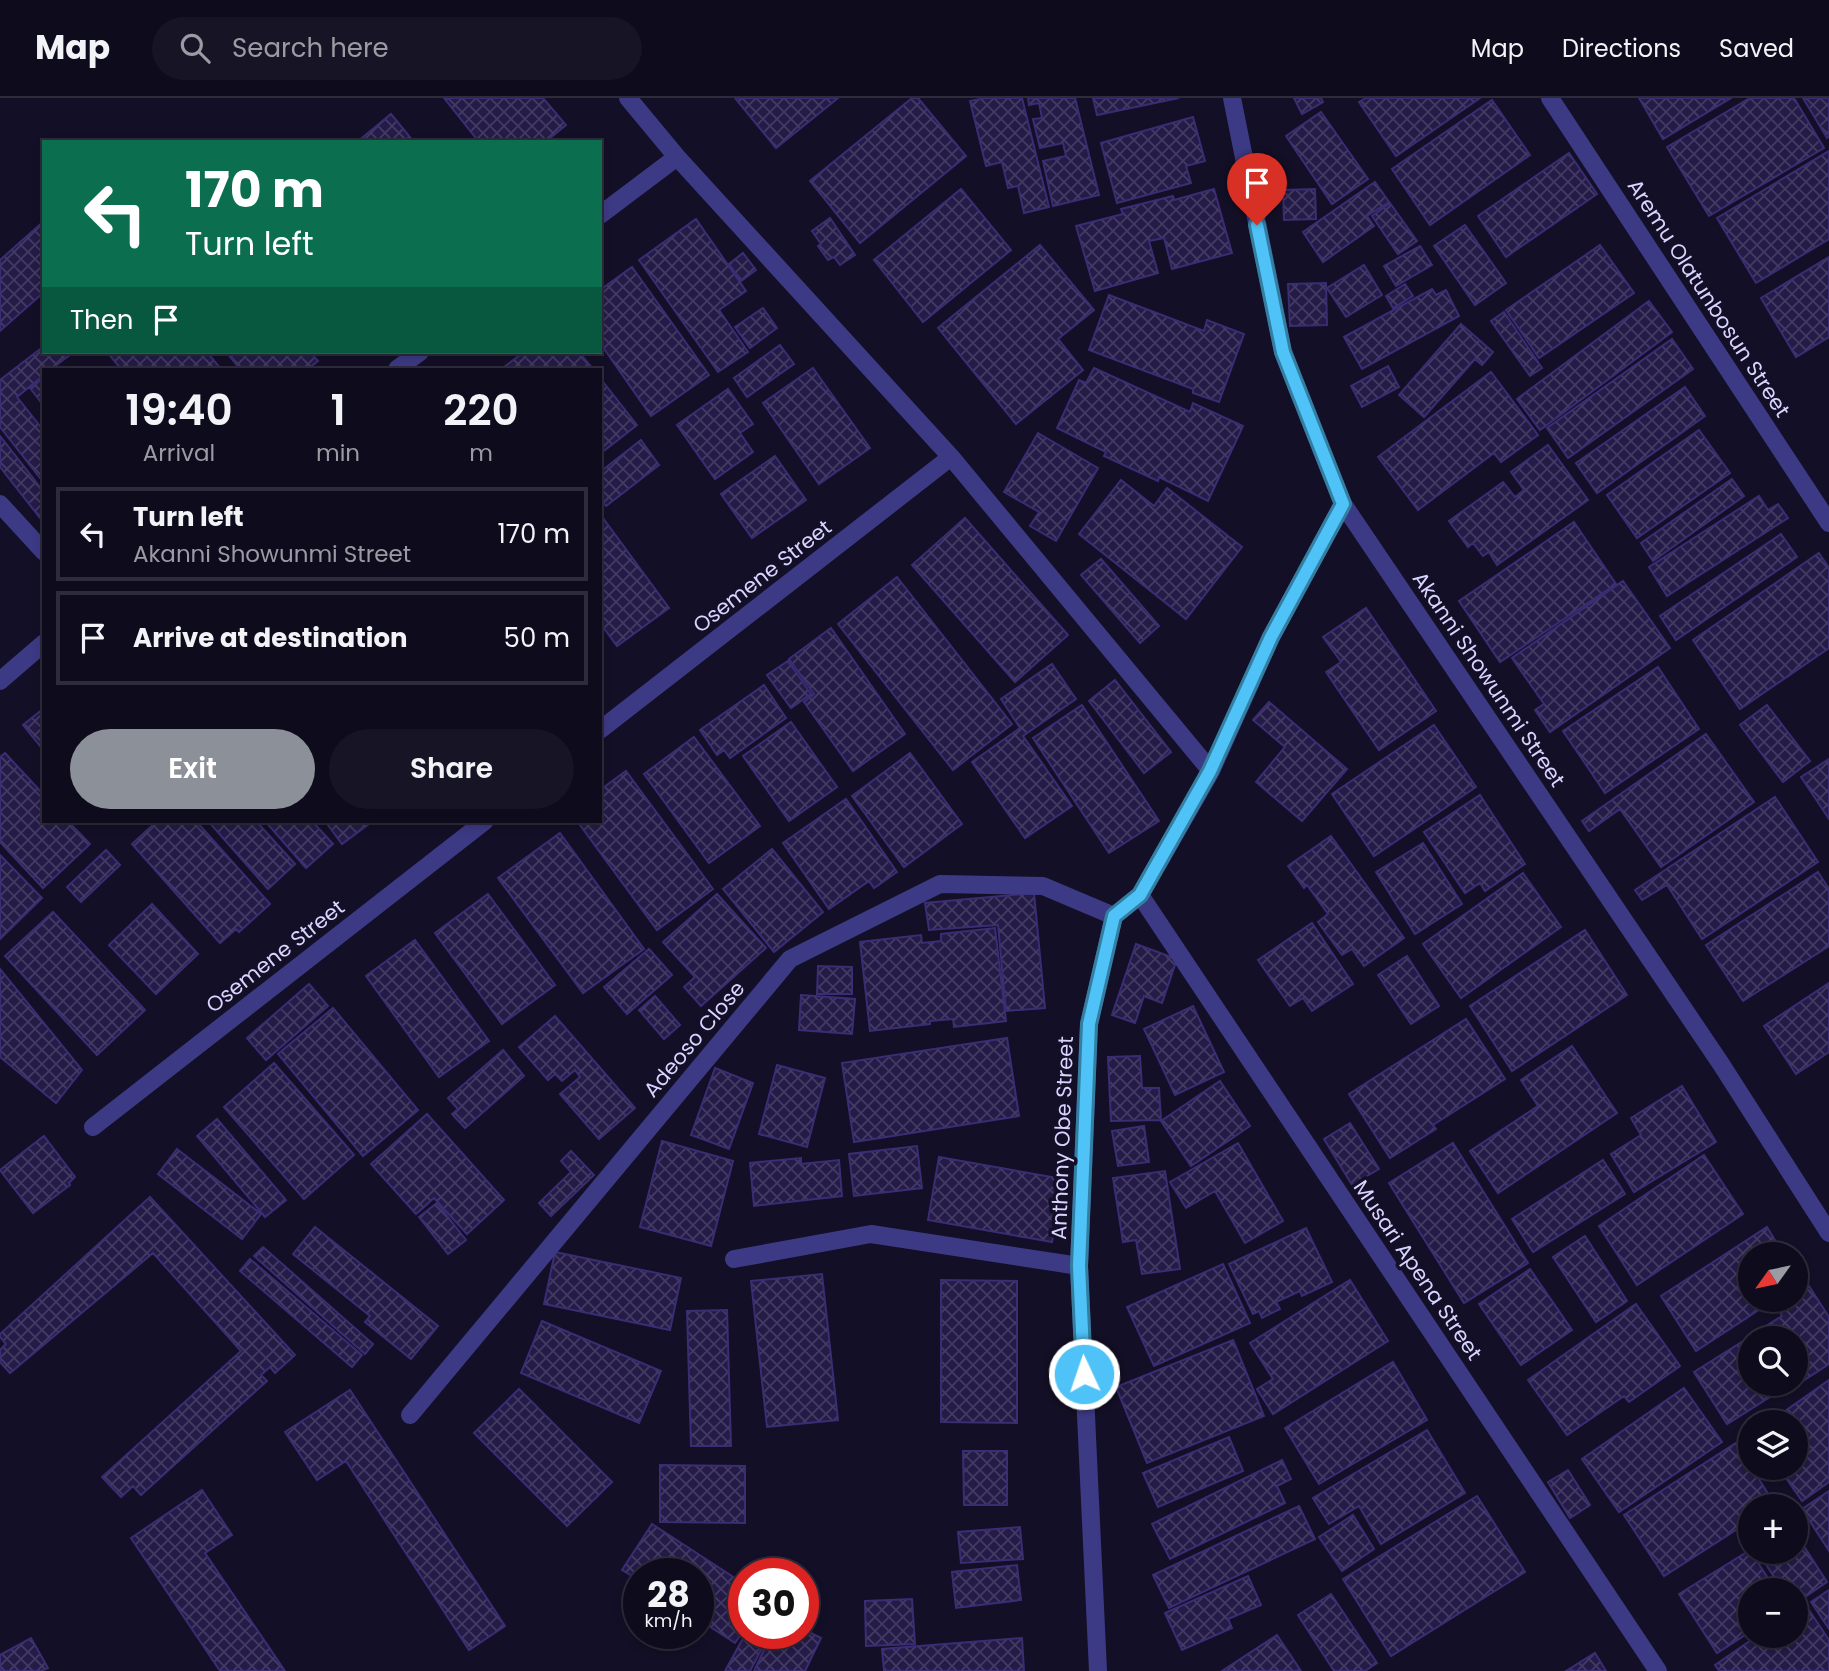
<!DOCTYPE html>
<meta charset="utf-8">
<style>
body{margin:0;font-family:Poppins,sans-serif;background:#171425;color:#f1f3f6;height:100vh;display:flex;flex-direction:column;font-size:26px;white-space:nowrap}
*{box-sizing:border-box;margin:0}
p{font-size:23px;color:#9b9ba3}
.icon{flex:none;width:38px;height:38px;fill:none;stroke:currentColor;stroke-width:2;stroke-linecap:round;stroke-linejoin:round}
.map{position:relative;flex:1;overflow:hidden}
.drawer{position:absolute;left:42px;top:270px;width:560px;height:455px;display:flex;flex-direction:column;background:#0e0b1c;border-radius:0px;box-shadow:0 4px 10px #0003,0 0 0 2px #2e2b3b}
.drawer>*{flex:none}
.top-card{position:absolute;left:42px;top:42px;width:560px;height:214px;border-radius:0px;box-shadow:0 4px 10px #0003,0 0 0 2px #2e2b3b;background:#0b6e4f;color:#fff;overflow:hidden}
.needle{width:46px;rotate:237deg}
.controls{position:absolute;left:1738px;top:1144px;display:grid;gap:14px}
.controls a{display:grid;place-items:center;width:70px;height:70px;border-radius:50%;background:#0e0b1c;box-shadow:0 4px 10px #0003,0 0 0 2px #2e2b3b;font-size:35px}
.speed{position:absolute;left:623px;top:1460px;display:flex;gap:14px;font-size:35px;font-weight:700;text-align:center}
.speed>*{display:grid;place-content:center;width:91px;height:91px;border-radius:50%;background:#0e0b1c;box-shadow:0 4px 10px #0003,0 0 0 2px #2e2b3b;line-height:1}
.speed small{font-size:18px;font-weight:400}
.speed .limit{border:10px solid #d22;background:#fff;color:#111}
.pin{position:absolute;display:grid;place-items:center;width:60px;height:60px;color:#fff;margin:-72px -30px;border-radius:50% 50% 50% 0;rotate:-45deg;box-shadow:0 0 7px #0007}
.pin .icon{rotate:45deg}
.me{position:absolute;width:77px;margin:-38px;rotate:357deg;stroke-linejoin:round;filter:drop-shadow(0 0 5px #0008)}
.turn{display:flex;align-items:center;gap:24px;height:147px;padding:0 28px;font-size:32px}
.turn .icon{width:91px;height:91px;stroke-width:2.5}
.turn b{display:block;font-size:49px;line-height:60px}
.then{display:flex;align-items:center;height:66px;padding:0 28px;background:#0003;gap:14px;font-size:26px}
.eta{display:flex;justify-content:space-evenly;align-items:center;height:119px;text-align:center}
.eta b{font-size:42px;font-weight:600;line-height:49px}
.cta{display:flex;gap:14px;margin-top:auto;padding:14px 28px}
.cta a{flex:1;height:80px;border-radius:42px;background:#8c9099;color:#fff;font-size:28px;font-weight:600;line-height:80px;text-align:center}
.cta a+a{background:#171425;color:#f1f3f6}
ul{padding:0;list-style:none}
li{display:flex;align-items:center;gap:21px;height:94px;margin:0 14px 10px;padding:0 14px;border:4px solid #2e2b3b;border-radius:0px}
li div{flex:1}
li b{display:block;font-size:26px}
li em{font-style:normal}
header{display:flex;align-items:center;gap:42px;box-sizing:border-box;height:98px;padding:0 35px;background:#0e0b1c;border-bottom:2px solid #2e2b3b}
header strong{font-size:33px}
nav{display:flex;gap:38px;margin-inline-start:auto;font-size:24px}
.search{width:490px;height:63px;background:#171425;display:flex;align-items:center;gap:18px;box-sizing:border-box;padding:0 24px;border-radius:38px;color:#9b9ba3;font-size:26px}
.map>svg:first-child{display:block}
</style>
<header>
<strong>Map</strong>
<div class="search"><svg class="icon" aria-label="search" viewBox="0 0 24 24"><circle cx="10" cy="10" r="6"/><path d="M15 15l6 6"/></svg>Search here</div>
<nav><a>Map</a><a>Directions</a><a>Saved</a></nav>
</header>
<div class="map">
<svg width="1829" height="1573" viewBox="0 0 1829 1573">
<defs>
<pattern id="building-cross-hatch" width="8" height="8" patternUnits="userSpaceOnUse" patternTransform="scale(1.75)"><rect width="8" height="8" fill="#241b47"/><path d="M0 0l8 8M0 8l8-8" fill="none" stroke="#433b63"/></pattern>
</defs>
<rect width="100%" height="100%" fill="#130f26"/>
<path fill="url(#building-cross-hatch)" stroke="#3b2d73" stroke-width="2" d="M444 0H543L566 27 545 44H479Z
M735 0H838L776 50Z
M912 0H918L966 58 860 145 810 83Z
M986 0H1022L1049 109 1024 115 1018 88 1008 90 1002 64 986 68 970 3Z
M1028 0H1075L1099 97 1053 108 1043 63 1066 58 1063 45 1040 50 1033 21 1042 20 1039 5 1029 7Z
M1093 0H1179L1097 17Z
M1294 0H1321L1323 4 1302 16Z
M1366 0H1480L1396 58 1359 4Z
M1639 0H1731L1663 41Z
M1750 0H1794L1824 50 1709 118 1667 49Z
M1803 0H1829V39L1827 40Z
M1492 2 1530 57 1430 127 1392 71Z
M1321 14 1368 81 1332 106 1286 38Z
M391 16 414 44H357Z
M1193 19 1205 63 1186 68 1191 85 1117 105 1101 45Z
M1829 53V141L1756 185 1717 120Z
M1569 55 1597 96 1506 159 1478 118Z
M1375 84 1389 104 1367 118 1374 128 1323 164 1303 134Z
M961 91 1011 152 923 224 874 162Z
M1214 91 1232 155 1172 171 1164 140 1149 143 1158 175 1095 193 1076 128 1123 116 1121 111 1173 98 1174 102Z
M1315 91 1316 121 1284 122 1283 92Z
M1390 105 1417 143 1398 156 1372 118Z
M830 120 855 157 840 167 834 159 828 162 818 148 821 146 812 133Z
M696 121 746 193 719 212 748 254 718 274 639 162Z
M44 123V194L0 233V162Z
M1465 127 1506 185 1475 207 1434 148Z
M1040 147 1094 212 1058 241 1083 272 1016 326 938 230Z
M1600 147 1634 195 1539 260 1506 212Z
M1420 148 1432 167 1396 188 1384 168Z
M743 155 756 172 741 183 729 166Z
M1829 159V239L1796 259 1761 200Z
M1364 167 1382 197 1346 219 1327 190Z
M632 169 709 277 651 318 600 245V192Z
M1326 185 1327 227 1290 228 1288 186Z
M1405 186 1413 198 1393 210 1386 198Z
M1432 191 1436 197 1446 192 1459 218 1362 271 1344 239Z
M1109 197 1204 233 1207 222 1244 236 1219 304 1193 295V291L1089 252Z
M1649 203 1672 234 1540 332 1517 301Z
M763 210 777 230 750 250 735 229Z
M1504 214 1542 270 1530 278 1491 223Z
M1461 226 1493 254 1482 267 1475 261 1424 319 1399 297Z
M1672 241 1693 271 1568 360 1547 330Z
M780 247 794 266 747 299 734 280Z
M44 248V254H74L51 271H44V277L17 299 44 333V385L0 329V282Z
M107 254H207L221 271H121Z
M226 254H310L318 263 308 271H240Z
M524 254H579L593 271H505L504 269Z
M1388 268 1399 289 1362 309 1351 288Z
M813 270 870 350 819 386 763 305Z
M1094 270 1190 314 1193 305 1243 328 1208 403 1159 379 1158 383 1104 358 1106 354 1057 330 1079 282 1086 285Z
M1491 274 1538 337 1501 364 1494 355 1418 412 1378 359Z
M44 279V308L30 290Z
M600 280 637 327 600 356Z
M1685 289 1705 318 1597 395 1576 365Z
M728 291 753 326 740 335 753 354 715 381 677 327Z
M1699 332 1730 375 1637 440 1607 397Z
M1038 335 1098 370 1056 443 1030 428 1039 414 1004 394Z
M0 338 44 394V425L0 369Z
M641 342 659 367 606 408 600 400V374Z
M1548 347 1588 402 1497 467 1489 454 1483 458 1473 445 1468 449 1449 423 1503 384 1515 399 1524 392 1511 374Z
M775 358 806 402 752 440 721 396Z
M1732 381 1744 398 1653 463 1641 445Z
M1121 382 1154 408 1167 390 1242 449 1186 521 1079 436Z
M1759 398 1768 412 1778 406 1788 420 1667 498 1649 469Z
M603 420 669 510 617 548 600 525V421Z
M965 420 1068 537 1015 584 912 467Z
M1574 424 1616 486 1500 564 1459 503Z
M1781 436 1797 459 1676 542 1660 518Z
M1819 455 1829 470V550L1740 611 1693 542Z
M1101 461 1159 528 1140 545 1081 477Z
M897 479 1012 626 953 672 838 526Z
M1623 483 1670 550 1550 634 1535 612 1544 606 1512 560Z
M1366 510 1436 613 1379 652 1326 574 1341 564 1323 539Z
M831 530 905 636 853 673 804 604 814 596 789 561Z
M788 563 811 596 791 610 767 577Z
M1052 566 1076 601 1023 638 1072 708 1025 740 972 664 1020 630 1001 601Z
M1658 569 1699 631 1605 695 1563 633Z
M1115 582 1171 654 1144 675 1089 603Z
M764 587 786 620 730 660 724 652 717 657 700 632Z
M1269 604 1347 671 1302 723 1256 684 1285 649 1253 622Z
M1082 607 1159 723 1109 755 1033 640Z
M1767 607 1810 663 1783 684 1740 627Z
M44 610V653L23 627Z
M791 624 837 689 789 723 743 658Z
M1434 627 1476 689 1374 758 1332 696Z
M1706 636 1754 704 1661 769 1620 711 1589 733 1582 723Z
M694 639 760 728 709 765 644 676Z
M5 655 44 697V723H68L90 746 43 790 0 744V659Z
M910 655 962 726 904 769 852 698Z
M1829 661V721L1801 679Z
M626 673 713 791 657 832 577 723H600V692Z
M1480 697 1525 766 1485 793 1480 785 1465 795 1424 734Z
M1775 699 1818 764 1702 841 1667 787 1642 802 1635 792Z
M846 701 897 774 874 790 869 783 829 811 783 745Z
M157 723H196L270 806 239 834 236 831 220 845 132 746Z
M208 723H256L295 766 268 791Z
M265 723H312L333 746 306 770Z
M325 723H373L342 746Z
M560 735 644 851 583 895 498 780Z
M1331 738 1404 840 1364 868 1352 851 1342 857 1318 824 1328 816 1307 787 1304 790 1288 768Z
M1423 745 1462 806 1415 836 1376 774Z
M772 751 823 814 774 854 723 791Z
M106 752 120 767 81 804 67 789Z
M0 757 42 800 0 841Z
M1818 774 1829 791V848L1743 903 1706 847Z
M1523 775 1561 829 1461 900 1423 846Z
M1034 795 1045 910 1006 913 998 827 929 832 925 805Z
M488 796 555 887 502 926 435 835Z
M717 796 766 850 701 908 684 889 695 879 663 844Z
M152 806 198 856 156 896 109 847Z
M53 814 145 912 97 957 5 858Z
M1312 825 1353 886 1312 913 1303 900 1290 908 1258 862Z
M995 830 1006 923 954 929 953 921 930 923V926L870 933 860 844 921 837 922 845 941 843V836Z
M1585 832 1627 897 1512 973 1470 908Z
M415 842 489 943 439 979 366 878Z
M1136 846 1177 861 1162 905 1144 898 1135 925 1112 917Z
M649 851 672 877 627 916 604 889Z
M1407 858 1439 908 1411 926 1378 877Z
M818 868 852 869V896H817Z
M0 871 82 972 56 1005 0 959Z
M1829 885V954L1796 976 1764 928Z
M309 886 328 908 266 962 247 940Z
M801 897 855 901 852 936 799 932Z
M655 898 680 927 664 941 639 912Z
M1193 908 1224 974 1175 997 1144 931Z
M333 910 418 1012 363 1058 278 956Z
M555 918 635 1010 599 1041 560 996 580 979 575 972 562 983 555 976 548 982 519 949Z
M1466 921 1505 981 1433 1027 1436 1031 1390 1060 1349 996Z
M1007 940 1019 1018 854 1044 842 965Z
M1572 948 1617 1015 1498 1095 1470 1053 1538 1008 1521 982Z
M503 952 524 978 465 1030 452 1016 458 1011 448 1000Z
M1140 958 1142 990H1159L1161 1022 1111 1023 1108 959Z
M274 965 354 1057 304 1101 224 1009Z
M777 967 825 980 807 1049 759 1036Z
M715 970 753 985 729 1051 691 1037Z
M1220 983 1250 1028 1191 1068 1161 1023Z
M1682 988 1716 1044 1634 1094 1611 1056 1641 1037 1631 1020Z
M427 1016 504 1102 467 1136 434 1100 416 1116 371 1066Z
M217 1021 286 1102 265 1119 197 1038Z
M1350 1025 1379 1071 1352 1087 1324 1041Z
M1144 1028 1149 1064 1118 1068 1112 1033Z
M44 1038 75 1079 69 1085 70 1087 33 1115 0 1072Z
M662 1043 733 1063 711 1148 640 1129Z
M1238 1045 1283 1123 1245 1145 1215 1093 1186 1110 1170 1084Z
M1453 1045 1528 1165 1464 1205 1389 1085Z
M917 1048 922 1090 854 1098 849 1056Z
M177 1051 261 1116 242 1141 158 1076Z
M571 1053 594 1077 551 1118 539 1105 571 1074 561 1063Z
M1704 1057 1743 1116 1637 1187 1599 1128Z
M939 1059 1063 1081 1052 1144 928 1122Z
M801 1060V1066L839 1062 842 1098 754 1108 750 1065Z
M1603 1062 1625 1096 1533 1154 1512 1121Z
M1165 1073 1180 1171 1142 1176 1136 1142 1123 1144 1113 1080Z
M150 1099 295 1257 275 1275 270 1269 261 1277 267 1283 141 1397 133 1388 121 1399 102 1379 241 1253 153 1155 10 1275 0 1264V1252L6 1246 0 1239V1236Z
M437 1105 466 1142 448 1156 419 1119Z
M315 1129 438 1228 411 1261 365 1224 370 1218 293 1156Z
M1767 1129 1784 1157H1750V1202H1774L1696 1253 1661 1198Z
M1306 1130 1332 1184 1302 1198 1300 1193 1276 1204 1280 1211 1262 1220 1259 1213 1253 1216 1229 1166Z
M1585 1138 1627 1203 1596 1224 1553 1159Z
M263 1149 373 1246 365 1256 254 1158Z
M555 1154 681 1180 670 1232 544 1206Z
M250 1161 362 1257 352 1269 240 1173Z
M1223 1166 1250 1225 1154 1268 1127 1209Z
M1530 1171 1572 1232 1521 1267 1479 1206Z
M822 1176 838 1322 767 1329 751 1183Z
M941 1182 1017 1183V1325L941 1324Z
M1350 1182 1388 1243 1273 1316 1257 1291 1273 1281 1250 1245Z
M1809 1188 1829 1219V1266L1789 1292 1786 1286H1796V1241H1756L1753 1236 1782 1218 1777 1209 1787 1202H1796V1197Z
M1636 1206 1680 1268 1629 1304 1624 1298 1567 1337 1528 1282Z
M727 1212 731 1348H691L687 1213Z
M542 1223 661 1273 639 1325 521 1275Z
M1233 1242 1264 1318 1147 1365 1116 1289Z
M1745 1242 1750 1250V1286H1773L1778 1294 1727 1326 1694 1274Z
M1393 1264 1427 1322 1319 1386 1285 1330Z
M1829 1282V1384L1802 1403 1779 1370H1796V1325H1768Z
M1684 1290 1722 1344 1619 1414 1582 1361Z
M519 1291 612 1384 567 1428 474 1335Z
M350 1292 505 1528 469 1552 346 1363 317 1382 285 1334Z
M1427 1332 1465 1395 1381 1446 1359 1408 1329 1426 1313 1400Z
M1229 1339 1243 1373 1158 1409 1143 1375Z
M1736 1345 1750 1367V1370H1752L1775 1407 1772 1409H1750V1423L1664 1478 1624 1417Z
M963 1353H1007V1407H964Z
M1282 1362 1291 1381 1277 1388 1285 1405 1170 1461 1152 1426Z
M660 1367 745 1368V1425L660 1424Z
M1568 1372 1590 1407 1570 1420 1548 1384Z
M202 1392 232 1437 205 1455 285 1573H220L131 1440Z
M1829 1393V1453L1802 1411Z
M1477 1398 1525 1474 1391 1558 1343 1481Z
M1299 1408 1315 1441 1169 1510 1153 1477Z
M1353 1417 1374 1451 1342 1473 1319 1439Z
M652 1426 744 1486V1532L735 1545 698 1521V1475H639V1482L622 1472Z
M1020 1429 1023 1461 961 1465 958 1434Z
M1796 1436 1827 1484 1796 1505V1493H1783L1758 1454H1796Z
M1750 1452 1776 1493H1750V1534L1717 1555 1679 1496Z
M1017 1467 1021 1502 956 1510 952 1474Z
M1248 1478 1261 1507 1228 1521 1232 1530 1182 1552 1165 1515Z
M1829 1492V1531L1811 1504Z
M1331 1496 1377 1565 1365 1573H1334L1298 1517Z
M912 1501 915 1546 866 1548 865 1503Z
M1805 1506 1829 1542V1573H1719L1715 1567 1757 1538H1796V1513Z
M803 1531 821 1540 805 1573H754L772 1535H803Z
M746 1535H770L750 1573H725Z
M1277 1537 1301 1573H1222Z
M31 1540 48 1570 41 1573H0V1557Z
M1022 1540 1024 1573H884L882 1551Z
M1595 1555 1606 1573H1566Z"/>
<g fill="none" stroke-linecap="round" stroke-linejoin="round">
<path stroke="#3d3a85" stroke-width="18" d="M628 0 677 59 951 359 1211 673
M1232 0 1283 254 1343 406 1721 966 1829 1135
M1550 0 1829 425
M600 117 677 59
M397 271 420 254
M0 406 44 454
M0 583 44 545
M600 632 951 359
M1140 797 1658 1573
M93 1029 485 723
M734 1161 871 1136 1079 1168
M410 1317 790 861 940 786 1043 788 1114 818
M1098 1573 1079 1168 1089 926 1114 818 1140 797 1211 673 1271 539 1343 406"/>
</g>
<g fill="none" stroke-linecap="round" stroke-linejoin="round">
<defs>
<path id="route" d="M1084 1276 1079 1168 1089 926 1114 818 1140 797 1210 673 1271 539 1343 406 1283 254 1257 127"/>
</defs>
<use href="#route" stroke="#337fa1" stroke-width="18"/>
<use href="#route" stroke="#4fc3f7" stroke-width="12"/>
</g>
<g text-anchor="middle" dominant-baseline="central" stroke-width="7" stroke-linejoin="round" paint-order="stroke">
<g font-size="21" fill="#d9d4ff" stroke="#130f26">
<text transform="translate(1709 200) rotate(57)">Aremu Olatunbosun Street</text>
<text transform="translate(762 478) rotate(-38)">Osemene Street</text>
<text transform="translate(1489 581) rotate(56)">Akanni Showunmi Street</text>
<text transform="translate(275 858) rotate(-38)">Osemene Street</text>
<text transform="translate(694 941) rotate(-50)">Adeoso Close</text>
<text transform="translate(1062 1040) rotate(-88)">Anthony Obe Street</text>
<text transform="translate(1418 1172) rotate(56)">Musari Apena Street</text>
</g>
</g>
</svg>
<div class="controls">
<a><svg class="needle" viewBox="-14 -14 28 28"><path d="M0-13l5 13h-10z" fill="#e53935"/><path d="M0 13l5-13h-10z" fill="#9b9ba3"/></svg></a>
<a><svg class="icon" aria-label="search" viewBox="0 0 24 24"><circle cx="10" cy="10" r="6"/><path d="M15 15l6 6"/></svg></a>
<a><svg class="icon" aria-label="layers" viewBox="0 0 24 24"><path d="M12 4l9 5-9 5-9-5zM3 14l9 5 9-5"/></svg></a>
<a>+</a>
<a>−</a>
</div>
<div class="speed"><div>28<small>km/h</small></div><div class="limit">30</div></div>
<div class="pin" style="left:1257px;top:127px;background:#d93025"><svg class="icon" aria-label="arrive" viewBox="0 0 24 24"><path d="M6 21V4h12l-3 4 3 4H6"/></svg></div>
<svg class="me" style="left:1084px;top:1276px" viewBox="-20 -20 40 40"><circle r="17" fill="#4fc3f7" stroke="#fff" stroke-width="3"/><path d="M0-11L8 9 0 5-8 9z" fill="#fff"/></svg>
<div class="top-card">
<div class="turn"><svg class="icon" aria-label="left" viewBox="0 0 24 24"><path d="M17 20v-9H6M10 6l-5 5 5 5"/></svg><div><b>170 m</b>Turn left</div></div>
<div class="then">Then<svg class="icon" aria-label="arrive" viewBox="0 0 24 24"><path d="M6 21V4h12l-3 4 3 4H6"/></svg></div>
</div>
<section class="drawer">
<div class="eta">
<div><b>19:40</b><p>Arrival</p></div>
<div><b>1</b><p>min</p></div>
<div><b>220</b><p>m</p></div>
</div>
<ul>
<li><svg class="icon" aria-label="left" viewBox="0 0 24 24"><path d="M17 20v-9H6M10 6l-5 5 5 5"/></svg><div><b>Turn left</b><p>Akanni Showunmi Street</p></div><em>170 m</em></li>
<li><svg class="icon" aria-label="arrive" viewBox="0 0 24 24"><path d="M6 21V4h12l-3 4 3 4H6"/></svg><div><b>Arrive at destination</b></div><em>50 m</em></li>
</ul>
<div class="cta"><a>Exit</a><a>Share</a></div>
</section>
</div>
